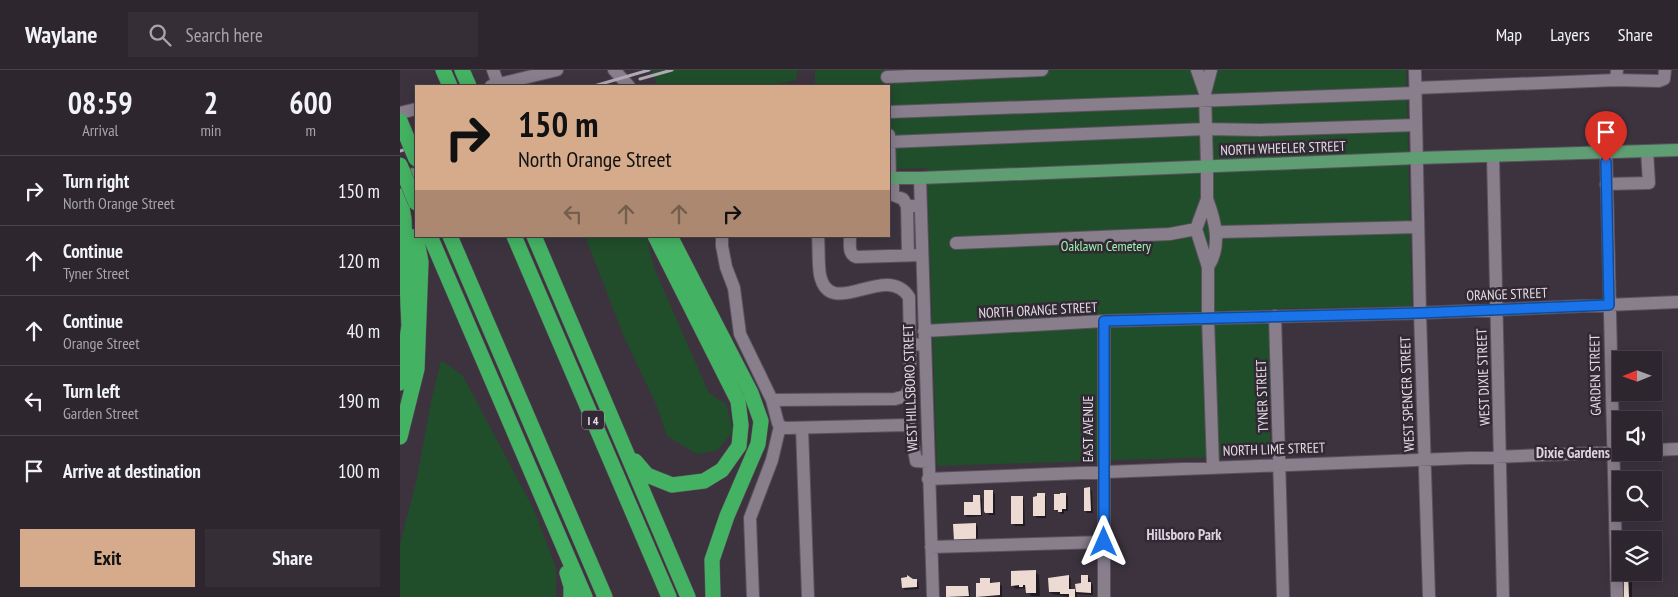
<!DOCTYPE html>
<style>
body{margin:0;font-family:"PT Sans Narrow",sans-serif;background:#352e37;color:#f1f3f6;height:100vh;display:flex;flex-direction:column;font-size:19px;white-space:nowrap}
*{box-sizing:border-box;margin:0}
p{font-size:16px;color:#a7a5aa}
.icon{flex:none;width:28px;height:28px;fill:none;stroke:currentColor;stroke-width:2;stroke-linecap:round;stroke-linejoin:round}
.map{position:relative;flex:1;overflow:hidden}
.side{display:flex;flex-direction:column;background:#2d262f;width:400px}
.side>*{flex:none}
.hud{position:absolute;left:15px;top:15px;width:475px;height:152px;border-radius:0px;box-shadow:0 2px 12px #0003,0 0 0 1px #48434b;background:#d6ab8b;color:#111;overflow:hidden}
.needle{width:32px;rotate:269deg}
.fabs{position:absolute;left:1212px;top:281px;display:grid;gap:10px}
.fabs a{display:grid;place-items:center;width:50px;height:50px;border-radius:0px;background:#2d262f;box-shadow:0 2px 12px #0003,0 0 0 1px #48434b;font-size:25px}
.pin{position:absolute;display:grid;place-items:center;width:42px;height:42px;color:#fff;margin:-51px -21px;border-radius:50% 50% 50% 0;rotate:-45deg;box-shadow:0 0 5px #0007}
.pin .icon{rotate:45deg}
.me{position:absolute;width:55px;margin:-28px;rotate:0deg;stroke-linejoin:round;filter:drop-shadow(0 0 4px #0008)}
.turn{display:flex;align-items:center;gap:18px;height:105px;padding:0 20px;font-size:22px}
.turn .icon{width:65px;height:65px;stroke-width:2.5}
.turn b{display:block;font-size:35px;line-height:42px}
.lanes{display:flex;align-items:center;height:48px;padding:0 20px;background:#0003;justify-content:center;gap:25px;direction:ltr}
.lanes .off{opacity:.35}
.eta{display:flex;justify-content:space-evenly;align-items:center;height:85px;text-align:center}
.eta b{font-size:30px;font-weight:800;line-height:35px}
.cta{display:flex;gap:10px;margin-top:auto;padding:10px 20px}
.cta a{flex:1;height:58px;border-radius:0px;background:#d6ab8b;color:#111;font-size:20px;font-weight:800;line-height:58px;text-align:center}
.cta a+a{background:#352e37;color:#f1f3f6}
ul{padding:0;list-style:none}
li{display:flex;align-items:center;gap:15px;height:70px;padding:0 20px;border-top:1px solid #48434b}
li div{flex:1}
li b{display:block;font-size:19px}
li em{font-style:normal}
header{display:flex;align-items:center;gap:30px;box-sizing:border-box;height:70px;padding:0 25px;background:#2d262f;border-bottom:1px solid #48434b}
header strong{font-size:24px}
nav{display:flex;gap:28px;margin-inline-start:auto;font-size:18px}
.search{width:350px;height:45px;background:#352e37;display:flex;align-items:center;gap:12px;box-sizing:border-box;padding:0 18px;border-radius:0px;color:#a7a5aa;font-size:19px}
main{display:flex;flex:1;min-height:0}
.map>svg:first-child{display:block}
</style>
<header>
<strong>Waylane</strong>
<div class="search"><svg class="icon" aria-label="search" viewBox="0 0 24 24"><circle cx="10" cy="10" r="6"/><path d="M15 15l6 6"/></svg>Search here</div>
<nav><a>Map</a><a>Layers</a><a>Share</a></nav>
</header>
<main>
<section class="side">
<div class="eta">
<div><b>08:59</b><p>Arrival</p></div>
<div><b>2</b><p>min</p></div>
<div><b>600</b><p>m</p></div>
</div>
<ul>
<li><svg class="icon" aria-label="right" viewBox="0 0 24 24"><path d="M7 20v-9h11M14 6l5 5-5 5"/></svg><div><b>Turn right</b><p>North Orange Street</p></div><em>150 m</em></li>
<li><svg class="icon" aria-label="ahead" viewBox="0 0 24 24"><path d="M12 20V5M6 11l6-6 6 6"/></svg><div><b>Continue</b><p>Tyner Street</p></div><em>120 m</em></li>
<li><svg class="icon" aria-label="ahead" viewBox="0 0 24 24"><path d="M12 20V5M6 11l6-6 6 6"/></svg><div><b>Continue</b><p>Orange Street</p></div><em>40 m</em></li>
<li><svg class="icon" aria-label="left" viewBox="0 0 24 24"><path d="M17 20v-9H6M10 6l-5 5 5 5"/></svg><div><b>Turn left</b><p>Garden Street</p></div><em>190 m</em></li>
<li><svg class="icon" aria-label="arrive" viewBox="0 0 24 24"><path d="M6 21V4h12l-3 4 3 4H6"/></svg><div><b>Arrive at destination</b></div><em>100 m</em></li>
</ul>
<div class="cta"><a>Exit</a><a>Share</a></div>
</section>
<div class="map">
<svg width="1278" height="527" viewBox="0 0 1278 527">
<rect width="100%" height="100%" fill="#3c333f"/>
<path fill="#204e2b" d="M251 0H398L396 10 368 16H258Z
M415 0H1006L1012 236 869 239 870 385 537 396 527 98 489 99V16H415Z
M185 166H246L254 198 309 323 326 334 333 361 318 380 297 384 267 366 256 334 224 267Z
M41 290 63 306 134 440 156 498V527H0V474L17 408 31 332Z"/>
<path fill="#0007" d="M689 419 692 421 693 443H687L685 440Z
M593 422 595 424V445H589L587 442Z
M644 424 646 427V448H637L635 446Z
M666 424 668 427V441H664V444H662L655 439Z
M580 427 582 429V446L567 447 565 444Z
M622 427 624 429 625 456H615L613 454Z
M576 454 578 457V473L554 455Z
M635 502 639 505 640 526H631L627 520 622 518 616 519 613 516Z
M1225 502H1232V527H1226Z
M688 506 693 516V525L677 524V527H671L652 524 650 522 669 507 671 509V520H677Z
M503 509 516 510 518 512 519 519 505 520 503 518Z
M590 509 592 514H599L602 516V527L577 526Z
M568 517 570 519V527L547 526Z"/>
<path fill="#eddbd3" d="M690 417 691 441H684V418Z
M584 420H593V443H585L584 441Z
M637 423H645V446H633V427L637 426Z
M660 423H666V439H662V442H658V440H654V424H660Z
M573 425H580L581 445H564V432H573Z
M611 426H623V454H611Z
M576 453V471H554L553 454Z
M636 500V523H626L625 515H623V517H619V515L611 516V501Z
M1224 502H1228L1229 527H1224Z
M507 505 513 509H517V517L502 518 501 508 507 507Z
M669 505V519H675V527H669V524H660V522H649L648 508Z
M681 505H688V512H691V523L676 522 675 514 681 513Z
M580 508H590V513L600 512V525L576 527V513H580Z
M546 516H568L569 526 546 527Z"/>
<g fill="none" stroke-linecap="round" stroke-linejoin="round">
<defs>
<path id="minor" d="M93 0 98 14
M214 0 229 16
M797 0 805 23 807 96V129L796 159 808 197V248L813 397
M1015 0 1020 243 1029 527
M487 7 642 0
M1216 10 1259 11 1264 9 1265 0
M91 16 157 0
M1015 18 1216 10 1217 0
M805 23 811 0
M489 42 1015 23
M0 43 16 39
M489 65 490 108
M489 72 806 59 860 60 1016 55
M1206 82 1217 527
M1093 86 1103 527
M493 108V125L503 129 507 136
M520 108 533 527
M1206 114 1249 113 1247 81
M807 129C815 150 822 176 808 197
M322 166V176L326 197 334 218 340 264 372 330 495 329 505 326 510 318V275L524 274
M418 166C419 179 418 193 420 205 430 252 486 191 509 227L510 275
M450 166C450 174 448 184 456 187L522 185
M817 166 819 162 1018 157
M556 173 770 164 796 159
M508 185 507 136H520
M875 246 883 527
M704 251V527
M524 261 704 251 1020 243 1278 232
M372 330 378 353 380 356 385 358 507 355 510 357 516 391 528 392
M402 358 408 527
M1254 380 1278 379
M528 409 1221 382
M531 477 704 472
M353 527 350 448 372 390 380 356"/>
<path id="major" d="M0 106 16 104
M489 108H520L1017 88 1278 80"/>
<path id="highway" d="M43 0 50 16
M62 0 69 16
M0 126 4 149
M0 144 4 149 9 256 0 313
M30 166 185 527
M50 166 205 527
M114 166 269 527
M134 166 288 527
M270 166 351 323 361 351 358 374 327 446 312 490 313 527
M0 367 17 299 21 192 16 166
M235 391 247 405 272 415 304 411 322 400 339 376 341 355 338 331 255 166
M167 503 171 516V527"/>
</defs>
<use href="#minor" stroke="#59515b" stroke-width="14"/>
<use href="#major" stroke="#59515b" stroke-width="14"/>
<use href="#highway" stroke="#59515b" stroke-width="16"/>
<use href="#minor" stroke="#887e8c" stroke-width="12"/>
<use href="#major" stroke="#5f9d73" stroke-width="12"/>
<use href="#highway" stroke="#44b263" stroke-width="15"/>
<path stroke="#b1aab4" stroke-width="3" d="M240 9 272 0
M194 16 249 0
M0 81 16 76"/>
<defs>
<path id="highway-bridge" d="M0 51 16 89
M0 95 16 133"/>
</defs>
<use href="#highway-bridge" stroke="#59515b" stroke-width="16" stroke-linecap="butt"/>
<use href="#highway-bridge" stroke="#44b263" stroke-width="15"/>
</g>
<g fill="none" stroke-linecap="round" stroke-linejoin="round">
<defs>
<path id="route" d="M704 472V251L1020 243 1209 235 1206 92"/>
</defs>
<use href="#route" stroke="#114b97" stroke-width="12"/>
<use href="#route" stroke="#1a73e8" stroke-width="9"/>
</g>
<g text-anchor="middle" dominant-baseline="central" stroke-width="5" stroke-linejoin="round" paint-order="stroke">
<rect fill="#322935" stroke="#aea7b0" stroke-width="1" x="182" y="340.5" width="22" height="19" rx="4"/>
<g font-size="12" font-weight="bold" fill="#e3dde5">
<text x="193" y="350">I 4</text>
</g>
<g font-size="14" fill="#e3dde5" stroke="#322935">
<text transform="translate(883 78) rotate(-2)">NORTH WHEELER STREET</text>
<text transform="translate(1107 224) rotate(-2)">ORANGE STREET</text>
<text transform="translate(638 240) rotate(-3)">NORTH ORANGE STREET</text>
<text transform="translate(1195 305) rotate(-91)">GARDEN STREET</text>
<text transform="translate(1083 307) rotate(-92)">WEST DIXIE STREET</text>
<text transform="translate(510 318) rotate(-92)">WEST HILLSBORO STREET</text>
<text transform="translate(1007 324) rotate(-92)">WEST SPENCER STREET</text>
<text transform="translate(862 326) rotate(-92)">TYNER STREET</text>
<text transform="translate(688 359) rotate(-90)">EAST AVENUE</text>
<text transform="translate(874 379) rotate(-2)">NORTH LIME STREET</text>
</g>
<g font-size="14" fill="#9bf6ae" stroke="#322935">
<text x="706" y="176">Oaklawn Cemetery</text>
</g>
<g font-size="15" font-weight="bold" fill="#ddd2e1" stroke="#322935">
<text x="1173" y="382">Dixie Gardens</text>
<text x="784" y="464">Hillsboro Park</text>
</g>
</g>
</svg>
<div class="fabs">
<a><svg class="needle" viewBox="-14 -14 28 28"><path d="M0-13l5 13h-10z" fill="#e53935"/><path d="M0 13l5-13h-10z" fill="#a7a5aa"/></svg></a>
<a><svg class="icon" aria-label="sound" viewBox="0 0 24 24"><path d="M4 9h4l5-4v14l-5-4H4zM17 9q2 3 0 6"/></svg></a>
<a><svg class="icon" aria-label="search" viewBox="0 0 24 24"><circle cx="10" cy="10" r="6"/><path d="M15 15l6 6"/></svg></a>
<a><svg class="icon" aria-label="layers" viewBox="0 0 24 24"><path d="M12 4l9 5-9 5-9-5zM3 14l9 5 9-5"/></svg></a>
</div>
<div class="pin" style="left:1206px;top:92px;background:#d93025"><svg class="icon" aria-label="arrive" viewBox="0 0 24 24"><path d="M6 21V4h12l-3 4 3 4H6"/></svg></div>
<svg class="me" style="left:704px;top:472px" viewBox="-20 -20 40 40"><path d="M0-17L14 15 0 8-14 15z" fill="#1a73e8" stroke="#fff" stroke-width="4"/></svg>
<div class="hud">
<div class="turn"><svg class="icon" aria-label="right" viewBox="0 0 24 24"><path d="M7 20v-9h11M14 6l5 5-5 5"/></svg><div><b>150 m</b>North Orange Street</div></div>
<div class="lanes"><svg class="icon off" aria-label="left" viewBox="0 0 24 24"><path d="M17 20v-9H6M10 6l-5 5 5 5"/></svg><svg class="icon off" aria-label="ahead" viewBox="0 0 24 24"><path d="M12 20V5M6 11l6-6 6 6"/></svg><svg class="icon off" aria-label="ahead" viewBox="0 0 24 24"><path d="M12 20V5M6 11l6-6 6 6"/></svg><svg class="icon" aria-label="right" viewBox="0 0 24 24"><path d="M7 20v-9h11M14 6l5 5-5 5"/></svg></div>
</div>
</div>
</main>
